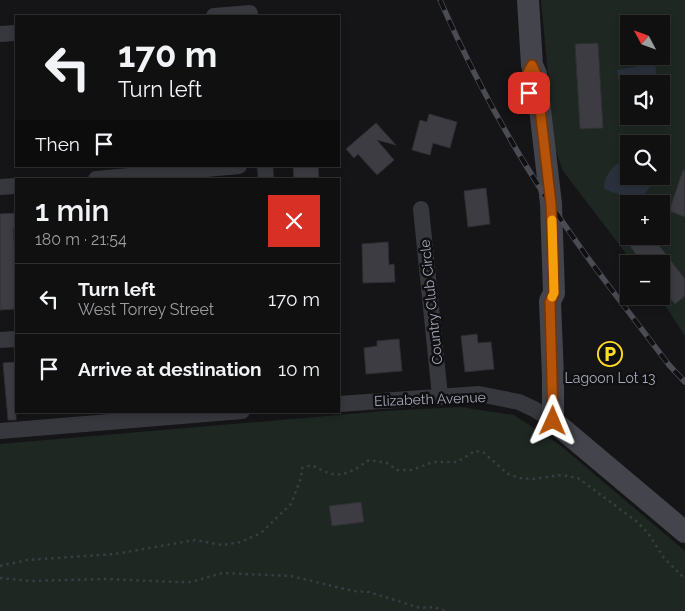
<!DOCTYPE html>
<meta charset="utf-8">
<style>
body{margin:0;font-family:Raleway,sans-serif;background:#19191a;color:#f1f3f6;height:100vh;display:flex;flex-direction:column;font-size:19px;white-space:nowrap}
*{box-sizing:border-box;margin:0}
p{font-size:16px;color:#9c9d9f}
.icon{flex:none;width:28px;height:28px;fill:none;stroke:currentColor;stroke-width:2;stroke-linecap:round;stroke-linejoin:round}
.map{position:relative;flex:1;overflow:hidden}
.panel{position:absolute;left:15px;top:178px;width:325px;height:235px;display:flex;flex-direction:column;background:#101011;border-radius:0px;box-shadow:0 2px 8px #0003,0 0 0 1px #303031}
.panel>*{flex:none}
.hud{position:absolute;left:15px;top:15px;width:325px;height:152px;border-radius:0px;box-shadow:0 2px 8px #0003,0 0 0 1px #303031;background:#101011;color:#f1f3f6;overflow:hidden}
.needle{width:32px;rotate:311deg}
.controls{position:absolute;left:620px;top:15px;display:grid;gap:10px}
.controls a{display:grid;place-items:center;width:50px;height:50px;border-radius:0px;background:#101011;box-shadow:0 2px 8px #0003,0 0 0 1px #303031;font-size:25px}
.pin{position:absolute;display:grid;place-items:center;width:42px;height:42px;color:#fff;margin:-21px;border-radius:10px;box-shadow:0 2px 8px #0006}
.me{position:absolute;width:55px;margin:-28px;rotate:1deg;stroke-linejoin:round;filter:drop-shadow(0 0 4px #0008)}
.turn{display:flex;align-items:center;gap:18px;height:105px;padding:0 20px;font-size:22px}
.turn .icon{width:65px;height:65px;stroke-width:2.5}
.turn b{display:block;font-size:35px;line-height:42px}
.then{display:flex;align-items:center;height:48px;padding:0 20px;background:#0003;gap:10px;font-size:19px}
.round{display:grid;place-items:center;flex:none;width:52px;height:52px;border-radius:0px;background:#19191a}
.headline{display:flex;align-items:center;justify-content:space-between;height:85px;padding:0 20px}
h1{font-size:30px;font-weight:600;line-height:38px}
ul{padding:0;list-style:none}
li{display:flex;align-items:center;gap:15px;height:70px;padding:0 20px;border-top:1px solid #303031}
li div{flex:1}
li b{display:block;font-size:19px}
li em{font-style:normal}
.map>svg:first-child{display:block}
</style>
<div class="map">
<svg width="685" height="611" viewBox="0 0 685 611">
<rect width="100%" height="100%" fill="#151517"/>
<path fill="#1e2721" fill-rule="evenodd" d="M541 0H685V336L659 296H661V264H634L563 171 555 149ZM629 24H661V56H629ZM629 84H661V116H629ZM629 144H661V176H629ZM629 204H661V236H629Z
M461 407 514 415 560 445 685 551V611H0V444L385 411Z"/>
<path fill="#2a313c" d="M655 63 658 84H629V88L620 90 617 70Z
M629 156V176H658L645 193 632 202 626 197 604 189C604 173 615 164 629 156Z"/>
<path fill="#3c3c42" stroke="#2f2f33" d="M598 43 603 128 580 129 575 44Z
M429 114 457 122 450 148 433 143 430 155 412 150 420 120 427 122Z
M376 123 396 145 377 140 394 160 377 175 358 154 354 158 346 149Z
M293 166H318L319 179H294Z
M683 170H685V217L669 211Z
M486 188 490 224 468 227 464 191Z
M16 213V229H13L15 255H14L16 309 0 310V214Z
M635 236H652L685 279V296L675 304 661 287V264H643L627 242Z
M388 242 389 265 394 264 395 282 363 283 362 244Z
M477 334 478 343 491 342 494 369 465 372 461 336Z
M399 339 402 371 366 374 364 348 377 346V341Z
M16 362V420H8L3 363Z
M361 502 364 522 332 526 329 506Z"/>
<g fill="none" stroke-linecap="round" stroke-linejoin="round">
<path stroke="#3b3c43" stroke-width="2.5" stroke-dasharray="2.5 4" stroke-linecap="butt" d="M0 566 27 560 115 554 195 540 222 545 241 542 261 533 291 504 301 478 302 468 312 465C337 480 346 476 369 460L387 463 397 470H412L433 462H457L475 451 483 452 508 474 520 478 533 479 561 475 578 478 636 521 648 533 664 558 685 579
M0 578 30 581 107 579 175 582H191L222 573 291 576 353 591 369 592 420 608 434 607 445 611"/>
<path stroke="#37373e" stroke-width="16" d="M214 16 250 13
M0 34 16 33
M265 166 266 179
M96 179 239 166
M0 187 16 186
M421 209 440 396
M0 340 16 339
M339 404 479 394 519 402 534 409 553 421
M0 431 242 411"/>
<path stroke="#43444c" stroke-width="22" d="M528 0 532 65 536 74 551 204 554 293 550 301 553 377V421L685 532"/>
<defs>
<path id="rail" d="M440 0C477 85 524 169 578 244 607 285 639 325 669 365L685 382"/>
</defs>
<use href="#rail" stroke="#4a4b53" stroke-width="5.5"/>
<use href="#rail" stroke="#101012" stroke-width="4" stroke-dasharray="11" stroke-linecap="butt"/>
</g>
<g fill="none" stroke-linecap="round" stroke-linejoin="round">
<defs>
<path id="route" d="M529 93 527 75 532 65 536 74 551 204 554 293 550 302 553 421"/>
</defs>
<use href="#route" stroke="#753606" stroke-width="12"/>
<use href="#route" stroke="#b45309" stroke-width="9"/>
<path stroke="#f59e0b" stroke-width="9" d="M552 220 554 293 552 297"/>
</g>
<defs>
<symbol id="parking-ring" viewBox="-11 -11 22 22"><circle r="9.5" fill="#101012" stroke="#ffdb25" stroke-width="1.5"/><path d="M-3.5-5.5H1a3.5 3.5 0 0 1 0 7H-1V5.5H-3.5ZM-1-3.4V-.6H.8a1.4 1.4 0 0 0 0-2.8Z" fill="#ffdb25"/></symbol>
</defs>
<g fill-rule="evenodd">
<use href="#parking-ring" x="596" y="340" width="28" height="28"/>
</g>
<g text-anchor="middle" dominant-baseline="central" stroke-width="5" stroke-linejoin="round" paint-order="stroke">
<g font-size="14" fill="#a5a8b8" stroke="#101012">
<text transform="translate(431 302) rotate(-96)">Country Club Circle</text>
<text transform="translate(430 399) rotate(-2)">Elizabeth Avenue</text>
</g>
<g font-size="14" fill="#a5a8b8" stroke="#101012">
<text x="610" y="378">Lagoon Lot 13</text>
</g>
</g>
</svg>
<div class="controls">
<a><svg class="needle" viewBox="-14 -14 28 28"><path d="M0-13l5 13h-10z" fill="#e53935"/><path d="M0 13l5-13h-10z" fill="#9c9d9f"/></svg></a>
<a><svg class="icon" aria-label="sound" viewBox="0 0 24 24"><path d="M4 9h4l5-4v14l-5-4H4zM17 9q2 3 0 6"/></svg></a>
<a><svg class="icon" aria-label="search" viewBox="0 0 24 24"><circle cx="10" cy="10" r="6"/><path d="M15 15l6 6"/></svg></a>
<a>+</a>
<a>−</a>
</div>
<div class="pin" style="left:529px;top:93px;background:#d93025"><svg class="icon" aria-label="arrive" viewBox="0 0 24 24"><path d="M6 21V4h12l-3 4 3 4H6"/></svg></div>
<svg class="me" style="left:553px;top:421px" viewBox="-20 -20 40 40"><path d="M0-17L14 15 0 8-14 15z" fill="#b45309" stroke="#fff" stroke-width="4"/></svg>
<div class="hud">
<div class="turn"><svg class="icon" aria-label="left" viewBox="0 0 24 24"><path d="M17 20v-9H6M10 6l-5 5 5 5"/></svg><div><b>170 m</b>Turn left</div></div>
<div class="then">Then<svg class="icon" aria-label="arrive" viewBox="0 0 24 24"><path d="M6 21V4h12l-3 4 3 4H6"/></svg></div>
</div>
<section class="panel">
<div class="headline"><div><h1>1 min</h1><p>180 m · 21:54</p></div><a class="round" style="background:#d93025;color:#fff"><svg class="icon" aria-label="close" viewBox="0 0 24 24"><path d="M6 6l12 12M18 6L6 18"/></svg></a></div>
<ul>
<li><svg class="icon" aria-label="left" viewBox="0 0 24 24"><path d="M17 20v-9H6M10 6l-5 5 5 5"/></svg><div><b>Turn left</b><p>West Torrey Street</p></div><em>170 m</em></li>
<li><svg class="icon" aria-label="arrive" viewBox="0 0 24 24"><path d="M6 21V4h12l-3 4 3 4H6"/></svg><div><b>Arrive at destination</b></div><em>10 m</em></li>
</ul>
</section>
</div>
